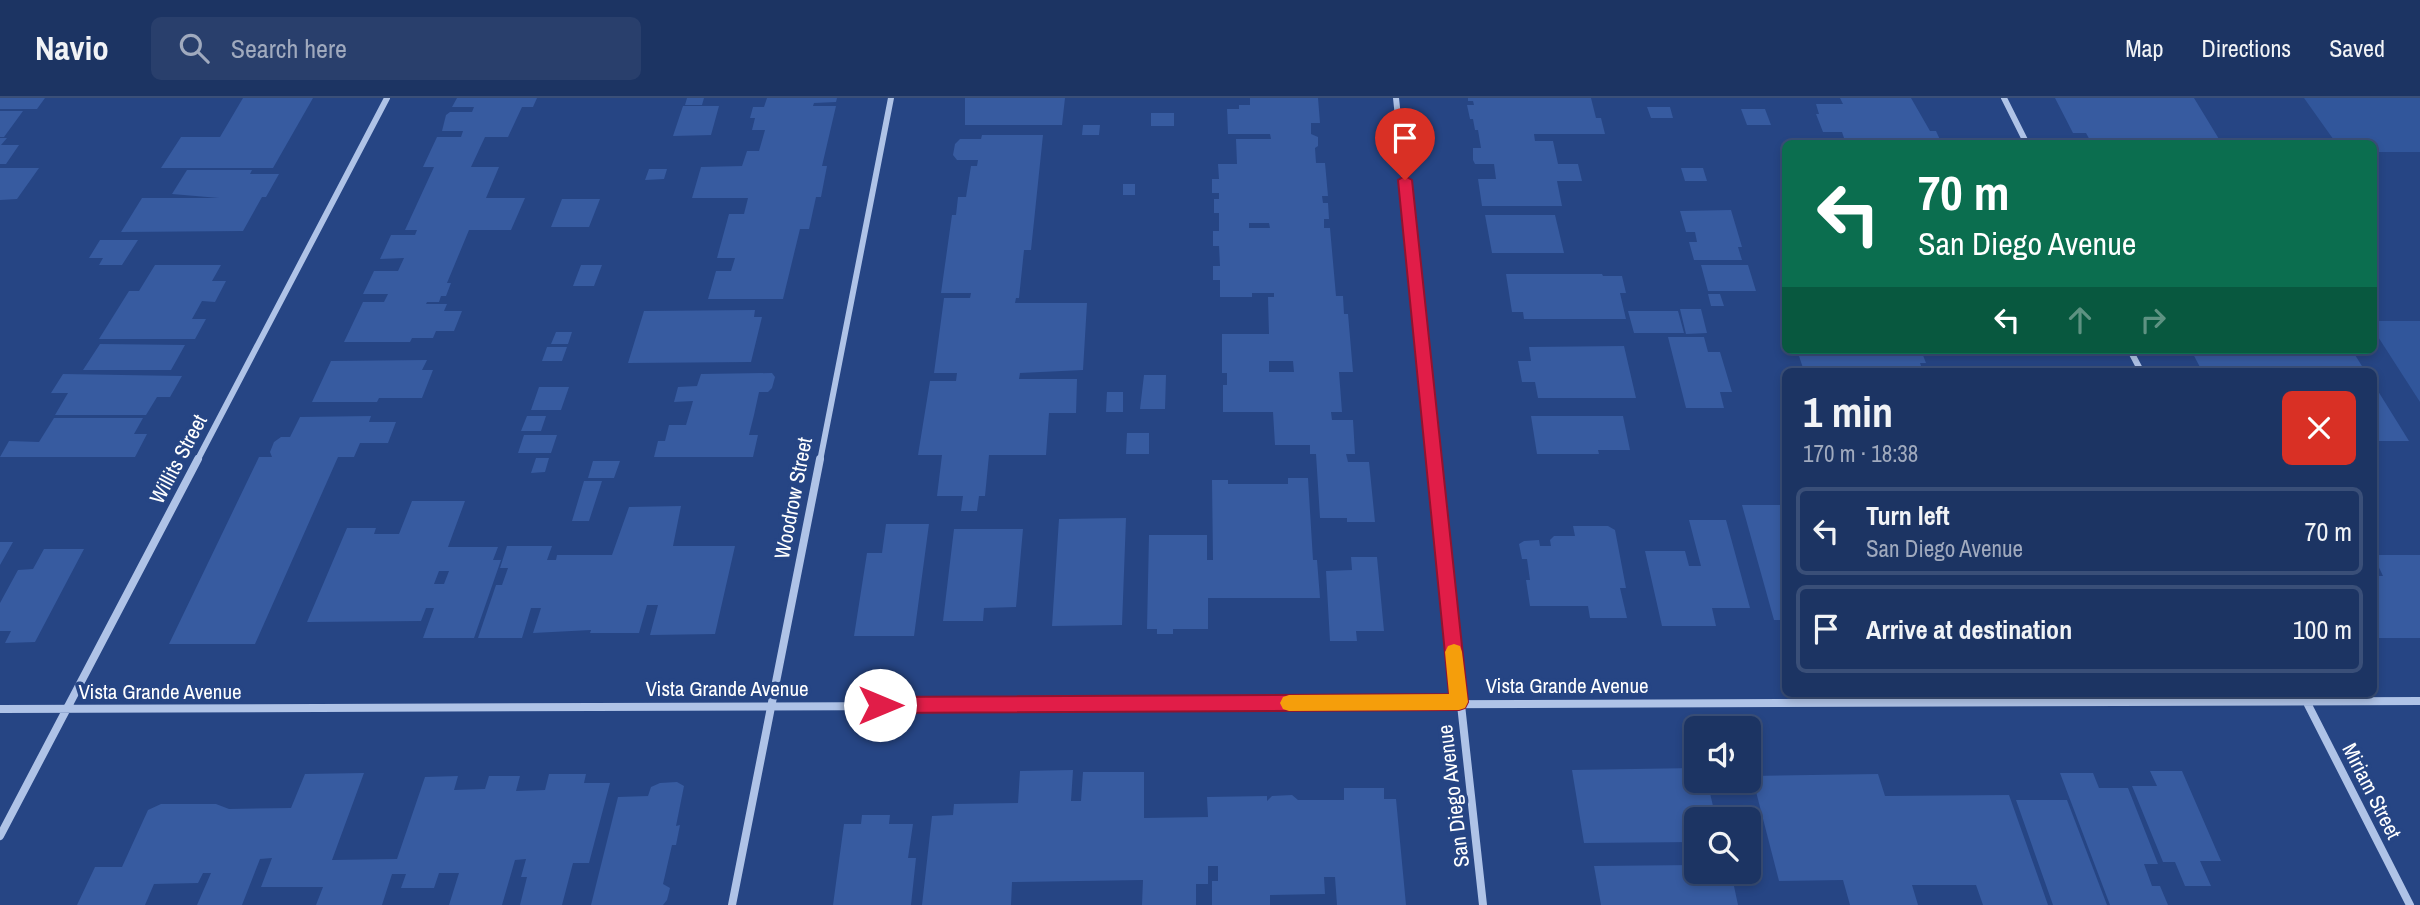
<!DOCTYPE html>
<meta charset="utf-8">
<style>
body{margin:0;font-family:"Archivo Narrow",sans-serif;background:#293f6c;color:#f1f3f6;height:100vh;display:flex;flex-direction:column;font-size:26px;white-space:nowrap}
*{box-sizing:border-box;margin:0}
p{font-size:23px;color:#a0aabe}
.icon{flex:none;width:38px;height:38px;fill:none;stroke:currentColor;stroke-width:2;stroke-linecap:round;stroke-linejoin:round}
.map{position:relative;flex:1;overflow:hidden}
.details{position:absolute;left:1782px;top:270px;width:595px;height:329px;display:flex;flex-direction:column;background:#1c3463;border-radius:10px;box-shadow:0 4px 10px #0003,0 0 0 2px #3a4f78}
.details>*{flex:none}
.top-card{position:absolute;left:1782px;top:42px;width:595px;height:214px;border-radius:10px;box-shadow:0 4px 10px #0003,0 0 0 2px #3a4f78;background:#0b6e4f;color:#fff;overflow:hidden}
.controls{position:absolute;left:1684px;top:618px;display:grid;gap:14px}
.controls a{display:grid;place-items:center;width:77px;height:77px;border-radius:10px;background:#1c3463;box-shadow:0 4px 10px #0003,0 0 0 2px #3a4f78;font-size:35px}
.pin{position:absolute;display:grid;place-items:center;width:60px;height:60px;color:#fff;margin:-72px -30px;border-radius:50% 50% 50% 0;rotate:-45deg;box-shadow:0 0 7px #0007}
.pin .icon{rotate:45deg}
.me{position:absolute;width:77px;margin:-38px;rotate:90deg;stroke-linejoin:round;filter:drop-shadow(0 0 5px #0008)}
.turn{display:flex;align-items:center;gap:24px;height:147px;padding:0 21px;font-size:32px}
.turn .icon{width:91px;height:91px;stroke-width:2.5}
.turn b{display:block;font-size:49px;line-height:60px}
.lanes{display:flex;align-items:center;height:66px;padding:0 21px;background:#0003;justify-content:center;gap:35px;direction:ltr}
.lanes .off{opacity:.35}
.round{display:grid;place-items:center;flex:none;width:74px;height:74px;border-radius:10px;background:#293f6c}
.overview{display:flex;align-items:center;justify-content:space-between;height:119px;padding:0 21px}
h1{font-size:42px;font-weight:700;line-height:52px}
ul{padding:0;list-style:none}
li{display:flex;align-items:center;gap:21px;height:88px;margin:0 14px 10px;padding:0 7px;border:4px solid #3a4f78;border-radius:10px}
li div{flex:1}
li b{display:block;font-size:26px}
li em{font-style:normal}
header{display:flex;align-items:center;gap:42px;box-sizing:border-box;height:98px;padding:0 35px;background:#1c3463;border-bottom:2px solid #3a4f78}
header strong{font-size:33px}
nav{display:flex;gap:38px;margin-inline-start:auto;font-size:24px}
.search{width:490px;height:63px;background:#293f6c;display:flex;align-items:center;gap:18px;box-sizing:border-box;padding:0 24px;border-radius:10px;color:#a0aabe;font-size:26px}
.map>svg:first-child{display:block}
</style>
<header>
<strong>Navio</strong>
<div class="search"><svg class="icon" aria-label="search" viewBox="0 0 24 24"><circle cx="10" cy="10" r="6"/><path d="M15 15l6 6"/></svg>Search here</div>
<nav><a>Map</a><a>Directions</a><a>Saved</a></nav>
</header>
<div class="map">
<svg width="2420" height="807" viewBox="0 0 2420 807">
<rect width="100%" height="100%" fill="#264584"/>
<path fill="#31569b" d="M2304 0H2420V54H2373V46L2336 45Z
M2373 223H2420V304L2373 231Z"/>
<path fill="#375ba0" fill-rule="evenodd" d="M0 0H45L37 11H0Z
M243 0H313L273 70H161L181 39H220Z
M457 0H537L533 9H522L508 39H485L471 69H499L486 100H525L511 132H469L447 185H451L446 198H441L439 204H427L426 206H447L444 213H462L454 233H436L433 240H412L410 244H344L363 204H384L388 196H363L374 173H398L404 160 380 161 391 137H415L417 132H405L434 69H423L437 39H461L463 33H442L446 17 450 14H472L474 9H452Z
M687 0H704L702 7H685Z
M767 0H837L836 4 814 5 813 8H836L822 68H827L821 99H816L809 131H800L783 201H708L716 173H731L735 160H717L729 116H744L748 100H692L701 69 742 68 747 53H759L765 32H752L755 20H750L753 9H764Z
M965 0H1065L1062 27H965Z
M1250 0H1318L1320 25H1311V36L1318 39V48L1315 50 1316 65H1325L1328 98H1322L1323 105H1328L1329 121H1324V130H1330L1336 198H1343L1344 216H1348L1353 274H1339L1342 314H1331L1332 322H1353L1355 356H1346L1348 364H1369L1375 424H1347V420H1320L1316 356H1310V347H1275L1273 314H1223V287H1227V275H1222V236H1269L1268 199H1274V195H1252V199H1220V182H1213V168H1220L1219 148H1213V133H1219V115H1214V101H1219V95H1212V81H1219L1218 66H1237L1236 41H1271L1270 36H1228L1227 11H1239V7H1250ZM1249 125H1269L1270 130H1249ZM1269 263H1293L1294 274H1269Z
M1468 0H1591L1596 20H1601L1605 36H1534L1535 43H1553L1558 66H1578L1582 83H1557L1562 108H1482L1478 81H1496L1494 66H1475L1473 62V50H1481L1478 32H1475L1473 21H1470L1467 7H1474L1473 3H1468Z
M1840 0H1911L1930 33H1936L1942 46H1846L1842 34H1823L1816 16H1819L1816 6H1843Z
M2055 0H2194L2222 46H2092L2086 35H2073Z
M683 8H719L711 37 673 38Z
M1647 9H1670L1673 20H1651Z
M1741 11H1765L1771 27H1747Z
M0 13H23L4 39H0Z
M1151 15H1174V28H1151Z
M1083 27H1100L1099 37H1082Z
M982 37H1043L1031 152H1024L1019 200H1016L1015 205H1087L1083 272 1020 275 1019 281H1077L1076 315H1049L1046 357H989L985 398H979L977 413H961L963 398H937L942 357H918L930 283H956L957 275H934L944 200H970L971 195H941L952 117H956L958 99H966L971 68H977L978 62H957L953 57 955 46 960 41H981Z
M0 40H7L1 47H19L6 66H0Z
M0 70H39L17 101 0 102Z
M1681 70H1703L1707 83H1685Z
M649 71H667L664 81 645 82Z
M187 72H252L250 76H279L266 99H262L243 133 121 134 142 100H219L172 96Z
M1123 86H1135V97H1123Z
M562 101H600L589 129H551Z
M1731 112 1742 149H1738L1742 162H1694L1689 144H1697L1695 134H1686L1680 113Z
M1485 117H1555L1564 155H1492Z
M100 142H138L122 167H99L103 160H89Z
M155 167H221L212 183H226L215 204 202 203 192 221H206L195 241H99L129 193H139Z
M581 167H602L594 188H573Z
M1701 167H1748L1756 193H1708Z
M1506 176H1602L1603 178H1622L1626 195H1620L1626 221H1524L1523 214H1512Z
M1708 196H1720L1724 208H1711Z
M1680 211H1701L1707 235 1686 236Z
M755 212 754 219H762L751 264 628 265 644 213Z
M1628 213H1678L1684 235H1634Z
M556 234H572L568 246H551Z
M1668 239H1704L1708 254H1720L1732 294H1720L1724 310H1686Z
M100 246 185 247 171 272H83Z
M1624 248 1636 300H1538L1535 284H1522L1518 263H1531L1529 249Z
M547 249H567L562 263H542Z
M1797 252H1921L1926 265H1920L1923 273H1804Z
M2191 252H2352L2365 273H2202Z
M427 262 422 272H433L422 300H379L377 304H312L331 263Z
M772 275 775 279 772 290 768 294H759L754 317 749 337H758L753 359H654L658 343H665L669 327H686L693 303 674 304 678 289 697 288 701 276Z
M63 276 182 278 170 299H157L146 317H55L68 295H51Z
M1144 277H1166L1165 311H1140Z
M2373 285 2409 343H2373Z
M539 289H569L561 312H531Z
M1107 294H1123V314H1106Z
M371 318 369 324H396L388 345H360L354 359H338L255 546H169L259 359H272L270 354 274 344 281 339H290L300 319Z
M527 318H546L541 333H521Z
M1531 318H1623L1630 352H1598L1599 356H1537Z
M54 320H143L134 336H147L135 359H0L9 343 39 344Z
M1127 335H1149V356H1126Z
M524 337H557L551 355H518Z
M536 360H549L545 374 531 375Z
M593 363H620L614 380H588Z
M1288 380H1308L1313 462H1317L1320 500H1208V531H1173V536H1157V531H1147L1149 437H1207V462H1213L1212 382H1228V386H1288Z
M584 383H602L589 423H572Z
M412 403H465L448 449H498L493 462H501L474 540H423L434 510H426L421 523 307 524 347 430H376L374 436H399ZM439 473H449L444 486H434Z
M1742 407H1785V522H1774Z
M681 408 673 448H735L715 536 650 537 658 507H647L639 535H590L591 532 533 535 541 510H531L522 540H478L496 487H502L508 470H500L507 448H552L547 462H556L557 457H612L629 409Z
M1126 420 1122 527 1052 528 1059 421Z
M1689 422H1726L1750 510H1712L1716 528H1662L1645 453H1685L1689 468H1701Z
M886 426H929L914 538H854L867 455H882Z
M1573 428H1608L1615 432 1626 490H1620L1627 520H1590L1588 508H1530L1526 482H1530L1527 461H1522L1519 446 1524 443 1539 442 1540 448H1551L1550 442 1554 438H1575Z
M954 431H1023L1016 509 984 510 983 523H943Z
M0 444H13L0 467Z
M44 451H84L35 544 5 545 11 533H0V505L18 472 33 471Z
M2373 457H2420V540H2373V478H2383Z
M1351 459H1377L1384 533H1356L1357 543H1330L1326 473 1352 472Z
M1696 670V682H1707L1716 721H1696V744L1584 745 1572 672Z
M1073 672 1071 703H1081L1083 674H1144V720L1208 719 1207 699 1267 698V703L1272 698 1292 697 1298 702H1344V690H1384V701H1396L1406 807H1337L1335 779H1324L1325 796 1270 797V807H1212V783H1218V768H1208V786H1196V807H1142L1143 782 1012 784 1011 807H922L932 718 953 717 954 706 1018 705 1020 673Z
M2150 673H2182L2221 763H2200L2211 788H2185L2175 764H2163L2132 688H2157Z
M364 675 332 762 397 761 425 679 458 678 454 692 485 691 489 678H520L516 693 545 692 549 676H586L584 685H610L589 765H573L562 807H520L527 779H521L526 761 515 762 502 807H449L459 775H439L434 790H401L406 776H392L382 807H316L323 789H261L272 760 260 761 242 807H197L211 775H203L198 785 154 786 145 807H77L95 769H122L148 712 161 706H216L229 711 291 710 305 676Z
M2060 675H2093L2099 690H2128L2158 766H2144L2152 788H2160L2168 807H2110Z
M1878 676 1885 698 2009 697 2048 807H1983L1976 787H1912L1918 807H1850L1843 782 1779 783 1752 678Z
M677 684 684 688 676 728 680 727 676 747H672L663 786 670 790 667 802 663 807H591L618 699 648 698 651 689 660 685Z
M2016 702H2067L2107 807H2053Z
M862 717H890L889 726H913L908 760H916L911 807H833L844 726H861Z
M1696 767V774H1731L1738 807H1601L1594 768Z"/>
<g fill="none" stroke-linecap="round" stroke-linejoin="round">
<path stroke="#afc3e7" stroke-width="6" d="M1396 0 1434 363
M2004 0 2027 46
M2130 252 2141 273
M197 363 387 0
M820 363 891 0"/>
<path stroke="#afc3e7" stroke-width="8" d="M1434 361 1483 807
M2302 595 2410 807
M0 611 2420 603
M0 738 198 361
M732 807 820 361"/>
</g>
<path fill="#e11d48" stroke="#92132f" stroke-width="2" d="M1405 78 1412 82 1468 604 1465 610 1459 612 880 615 874 613 871 607 874 601 880 599 1449 596 1398 82Z"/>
<path fill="#f59e0b" d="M1454 546 1460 548 1462 554 1468 604 1465 610 1459 612 1289 613 1283 611 1280 605 1283 599 1289 597 1449 596 1445 554 1448 548Z"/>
<g text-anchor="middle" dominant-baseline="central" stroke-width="7" stroke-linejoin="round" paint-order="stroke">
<g font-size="21" fill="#fff" stroke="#264584">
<text transform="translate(178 361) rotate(-62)">Willits Street</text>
<text transform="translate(793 400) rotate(-79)">Woodrow Street</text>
<text x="1567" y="587">Vista Grande Avenue</text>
<text x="727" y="590">Vista Grande Avenue</text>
<text x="160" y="593">Vista Grande Avenue</text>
<text transform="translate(2372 693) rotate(63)">Miriam Street</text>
<text transform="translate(1453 698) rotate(-97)">San Diego Avenue</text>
</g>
</g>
</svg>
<div class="controls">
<a><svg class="icon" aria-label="sound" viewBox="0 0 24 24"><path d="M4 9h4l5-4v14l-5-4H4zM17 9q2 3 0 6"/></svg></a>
<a><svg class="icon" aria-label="search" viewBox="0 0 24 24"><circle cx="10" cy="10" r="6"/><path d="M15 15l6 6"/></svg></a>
</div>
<div class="pin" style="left:1405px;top:82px;background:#d93025"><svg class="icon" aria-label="arrive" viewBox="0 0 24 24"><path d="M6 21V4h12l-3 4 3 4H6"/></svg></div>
<svg class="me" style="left:880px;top:607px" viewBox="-20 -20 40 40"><circle r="19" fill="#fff"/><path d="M0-13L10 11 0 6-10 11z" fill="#e11d48"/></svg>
<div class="top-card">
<div class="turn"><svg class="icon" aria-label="left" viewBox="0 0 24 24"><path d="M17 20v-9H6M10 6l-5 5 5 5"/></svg><div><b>70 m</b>San Diego Avenue</div></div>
<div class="lanes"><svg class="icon" aria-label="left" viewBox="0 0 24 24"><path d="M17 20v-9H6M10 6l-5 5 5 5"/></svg><svg class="icon off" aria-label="ahead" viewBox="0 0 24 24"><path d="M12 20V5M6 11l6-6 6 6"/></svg><svg class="icon off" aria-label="right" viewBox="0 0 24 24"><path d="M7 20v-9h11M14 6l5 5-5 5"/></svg></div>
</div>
<section class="details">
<div class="overview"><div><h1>1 min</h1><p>170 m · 18:38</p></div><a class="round" style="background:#d93025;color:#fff"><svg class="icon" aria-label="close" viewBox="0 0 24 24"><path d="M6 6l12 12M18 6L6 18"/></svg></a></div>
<ul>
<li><svg class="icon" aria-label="left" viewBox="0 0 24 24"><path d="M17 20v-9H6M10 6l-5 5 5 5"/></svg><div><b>Turn left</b><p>San Diego Avenue</p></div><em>70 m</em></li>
<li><svg class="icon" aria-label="arrive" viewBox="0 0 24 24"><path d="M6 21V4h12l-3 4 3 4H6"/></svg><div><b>Arrive at destination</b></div><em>100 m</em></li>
</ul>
</section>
</div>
